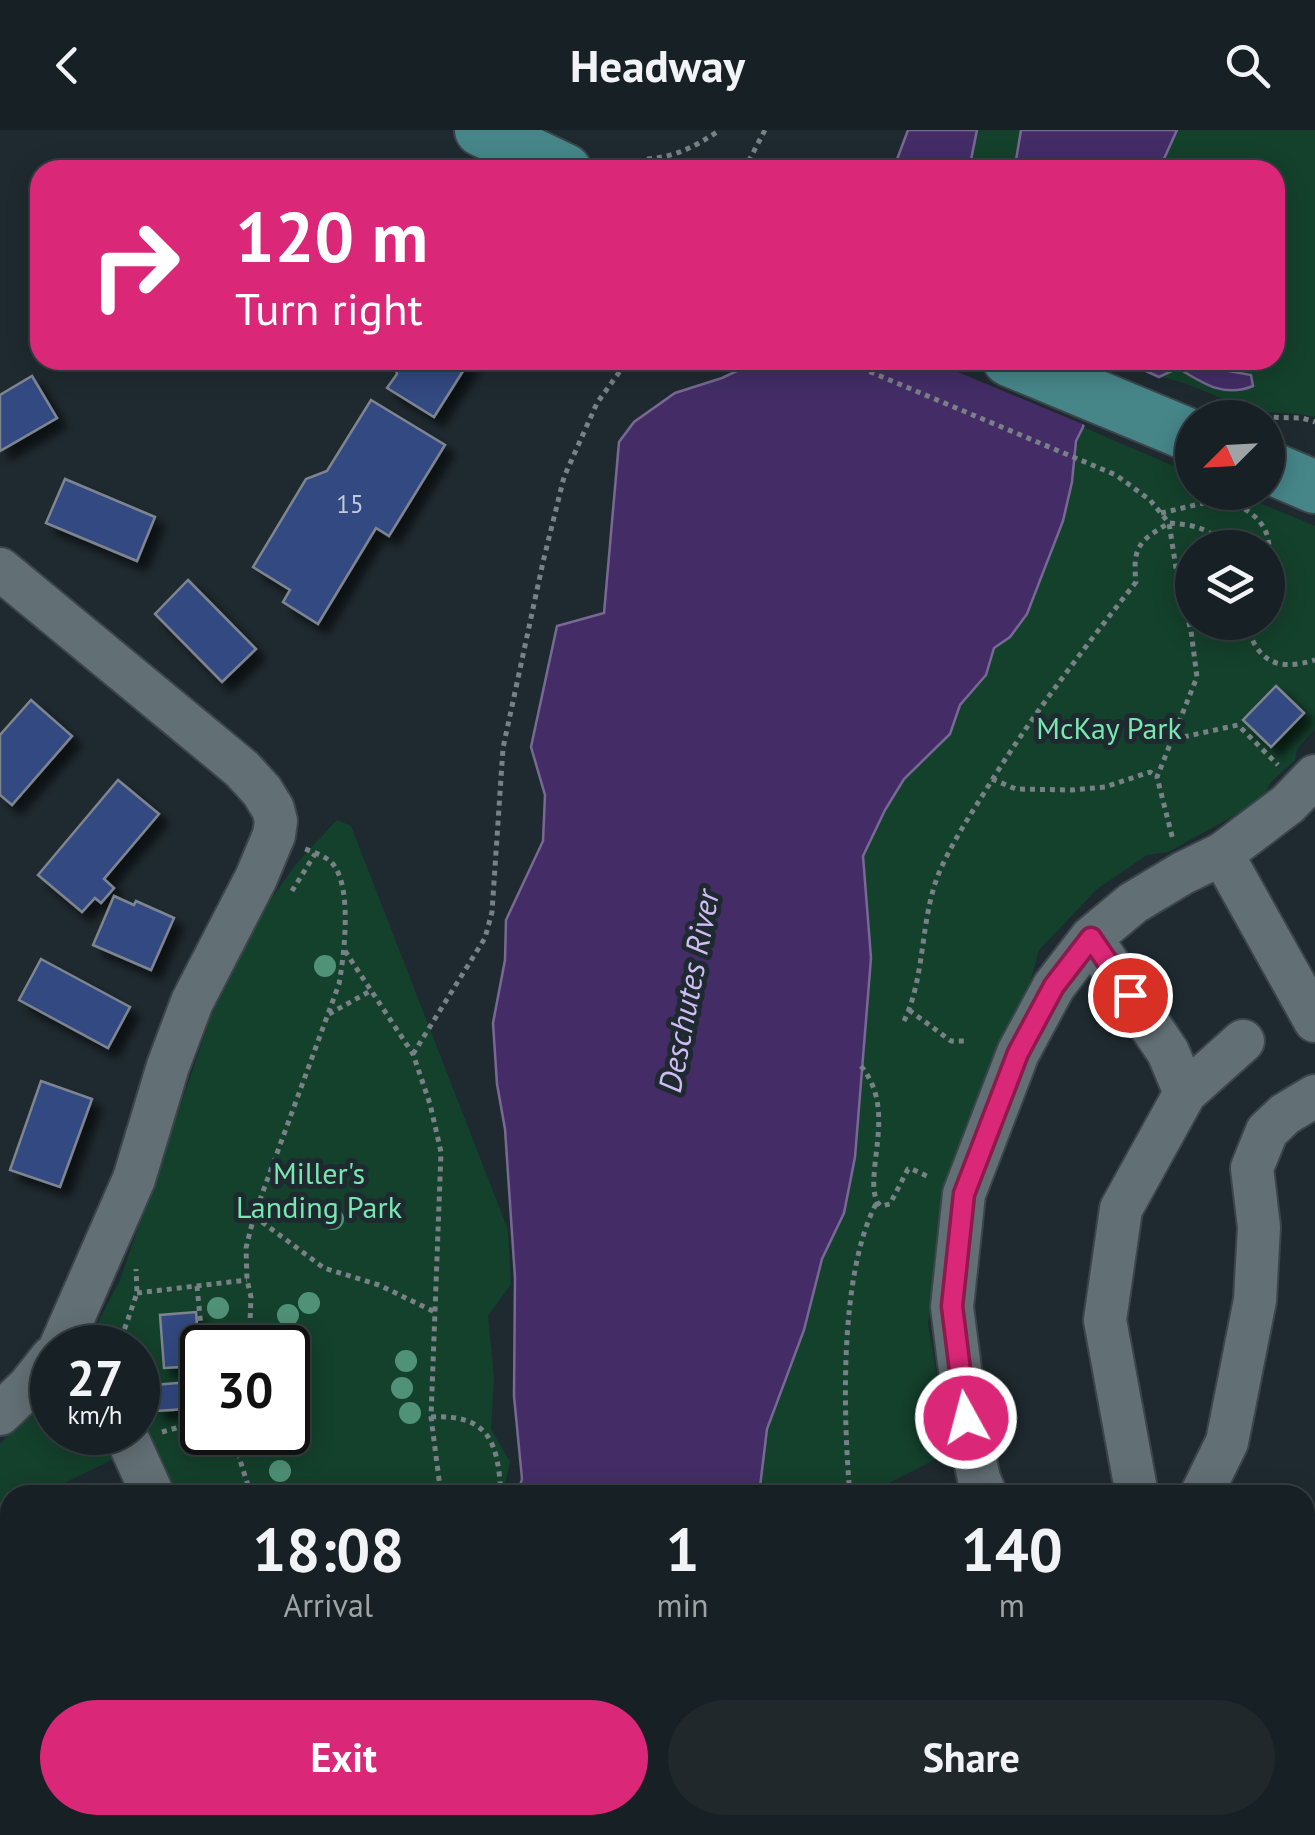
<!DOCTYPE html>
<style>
body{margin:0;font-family:"PT Sans",sans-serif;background:#20282c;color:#f1f3f6;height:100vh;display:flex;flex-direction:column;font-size:38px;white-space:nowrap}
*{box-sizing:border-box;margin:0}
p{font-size:32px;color:#9ea3a6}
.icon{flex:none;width:55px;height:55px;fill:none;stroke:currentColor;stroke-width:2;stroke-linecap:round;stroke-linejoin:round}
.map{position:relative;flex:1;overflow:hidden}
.drawer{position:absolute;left:0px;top:1355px;width:1315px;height:350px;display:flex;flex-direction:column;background:#172024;border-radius:30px 30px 0 0;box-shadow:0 5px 25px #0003,0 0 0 2px #363e41}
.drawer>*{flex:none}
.hud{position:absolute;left:30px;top:30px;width:1255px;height:210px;border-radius:30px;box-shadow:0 5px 25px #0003,0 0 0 2px #363e41;background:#db2777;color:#fff;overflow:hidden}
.needle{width:65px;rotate:246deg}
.buttons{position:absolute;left:1175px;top:270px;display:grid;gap:20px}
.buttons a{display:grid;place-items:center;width:110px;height:110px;border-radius:50%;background:#172024;box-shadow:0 5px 25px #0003,0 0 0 2px #363e41;font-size:50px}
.speed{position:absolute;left:30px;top:1195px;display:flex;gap:20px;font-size:50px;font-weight:700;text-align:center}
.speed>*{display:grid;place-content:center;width:130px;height:130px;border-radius:50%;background:#172024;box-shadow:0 5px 25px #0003,0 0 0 2px #363e41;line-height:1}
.speed small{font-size:25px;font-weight:400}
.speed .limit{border:5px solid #111;border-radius:15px;background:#fff;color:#111}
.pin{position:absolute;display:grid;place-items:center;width:85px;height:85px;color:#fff;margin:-42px;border:5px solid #fff;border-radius:50%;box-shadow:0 2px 10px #0007}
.me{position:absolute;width:110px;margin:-55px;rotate:353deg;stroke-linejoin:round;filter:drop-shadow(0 0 8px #0008)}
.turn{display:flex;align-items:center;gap:35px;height:210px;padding:0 40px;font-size:45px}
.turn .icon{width:130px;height:130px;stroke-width:2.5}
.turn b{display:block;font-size:70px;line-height:85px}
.eta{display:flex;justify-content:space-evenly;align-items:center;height:170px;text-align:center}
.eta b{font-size:60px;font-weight:700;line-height:70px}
.cta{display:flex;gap:20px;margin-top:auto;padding:20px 40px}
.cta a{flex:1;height:115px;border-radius:60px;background:#db2777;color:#fff;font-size:40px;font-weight:700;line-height:115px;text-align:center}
.cta a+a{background:#20282c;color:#f1f3f6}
header{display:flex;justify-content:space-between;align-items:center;height:130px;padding:0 40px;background:#172024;font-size:45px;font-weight:700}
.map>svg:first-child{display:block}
</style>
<header><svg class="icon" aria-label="back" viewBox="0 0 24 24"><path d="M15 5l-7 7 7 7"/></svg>Headway<svg class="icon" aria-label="search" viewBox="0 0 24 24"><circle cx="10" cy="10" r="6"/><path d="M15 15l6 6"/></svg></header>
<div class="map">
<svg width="1315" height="1705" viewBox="0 0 1315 1705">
<defs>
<filter id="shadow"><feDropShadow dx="9" dy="9" stdDeviation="5" flood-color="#0009"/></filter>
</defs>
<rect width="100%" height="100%" fill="#1f2a30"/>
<path fill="#14412c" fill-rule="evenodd" d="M977 0H1021L1016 30 1010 40H972L969 36Z
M1177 0H1315V287C1294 281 1272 285 1251 279 1219 270 1192 252 1159 247L1177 237 1210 258 1251 245 1218 239 1199 230H1275V40H1159Z
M1083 297 1192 344V362L1236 363 1315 396V599L1297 619 1295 630 1270 653 1261 671 1168 722 1147 725 1097 759 1039 820 1031 849 947 1079 928 1194 950 1322 865 1365H759L767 1299 804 1200 822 1129 844 1083 855 1027 863 912V726L885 680 904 649 950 604 960 575 986 545 994 518 1010 507 1072 352 1076 311ZM1192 418H1268V492H1192Z
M337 690 351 696 508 1100 511 1154 488 1186 494 1248 491 1299 510 1332 505 1354 508 1365H162L139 1317 39 1365H10V1379L0 1383V1314L52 1259V1302H138V1218L85 1217 120 1150 212 884 234 831 269 772 296 734ZM202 1218H288V1302H202Z
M313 1695H482V1699L467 1705H317Z"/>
<path fill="#442d67" stroke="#776993" stroke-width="2.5" d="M908 0H977L970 35 972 40H893Z
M1021 0H1177L1159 40H1010L1016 30Z
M760 230H1102L1096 232 1083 297 1076 311 1072 352 1063 391 1027 484 1010 507 994 518 986 545 960 575 950 604 904 649 885 680 863 726 871 828 855 1027 844 1083 822 1129 804 1200 767 1299 759 1365H517L522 1349 514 1266 515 1148 505 999 497 954 493 893 505 830 506 790 543 711 545 665 531 617 557 496 604 483 619 312 634 292 675 263 722 248Z
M1122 230H1199L1218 239 1251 245 1253 256C1224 268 1202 253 1178 238L1159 247Z
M482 1695H784L779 1705H482Z"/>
<path fill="#1f2a30" d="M929 230H1089L1102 235 1087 296Z"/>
<path fill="#314981" stroke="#7f8590" stroke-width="2.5" filter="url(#shadow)" d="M393 230H470L434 287 387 258 397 244Z
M32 246 57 288 0 321V265Z
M371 270 445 315 389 406 376 398 318 494 283 472 290 460 253 437 306 349 327 341Z
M65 349 155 387 137 431 46 393Z
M188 450 256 519 222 552 155 484Z
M1276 556 1304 583 1271 617 1243 590Z
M31 570 72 606 12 675 0 665V605Z
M118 650 159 684 104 749 114 758 101 773 95 768 82 782 38 745Z
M114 766 134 775 136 771 174 788 151 840 93 815Z
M41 829 130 877 108 918 19 870Z
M41 951 92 969 60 1057 10 1040Z
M196 1182 200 1236 164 1238 160 1185Z
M201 1251 202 1278 156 1281 154 1255Z
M152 1695H210L211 1698 195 1705H149L155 1701Z"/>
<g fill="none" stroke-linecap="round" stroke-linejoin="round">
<defs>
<path id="minor" d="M0 439 242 639 262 661 273 679 276 691 274 705 256 748 192 872 168 936 134 1049 60 1218
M1222 724 1315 891
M1091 808 1168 922 1185 963
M0 1284 29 1256 52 1227
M129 1312 153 1365
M986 1365 979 1349 966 1287 952 1177 964 1064 1018 923 1054 856 1091 808 1133 773 1183 743 1222 724 1288 674 1315 646
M1137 1365 1105 1190 1121 1079 1185 963 1243 911
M1201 1365 1227 1312 1255 1170 1259 1097 1252 1038 1267 1001 1285 984 1315 966
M1305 1431 1315 1430
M0 1517 10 1540
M79 1695 83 1705
M300 1695 304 1705
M1307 1705 1315 1701"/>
<path id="major" d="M481 0 565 40
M1009 230 1192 306
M1268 337 1315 357"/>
</defs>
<use href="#minor" stroke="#3c454a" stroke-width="46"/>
<use href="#major" stroke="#3c454a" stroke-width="56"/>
<path stroke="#788186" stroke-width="5" stroke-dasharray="5 5" stroke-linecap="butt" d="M647 29C676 27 696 16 720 0
M744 40 765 0
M632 230 643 234 654 230
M842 230 1116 345 1150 370 1169 393C1195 395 1210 398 1227 418
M1216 272 1264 287 1302 288 1315 292
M1238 365 1235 373C1260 387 1273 401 1268 431
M1161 383 1238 365
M1245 492C1258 531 1275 542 1315 530
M1174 609 1238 595 1278 635
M992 649 1016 659 1071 660 1105 657 1150 642 1157 647
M292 761 315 724
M345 821 413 924 430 974 441 1022 431 1287 441 1365
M909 880 951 911H968
M329 884 372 860
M904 891C927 843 919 785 942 736 954 710 969 687 984 663 1029 589 1082 521 1136 452 1132 417 1140 410 1169 393L1178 451 1191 501 1197 547 1157 647 1173 710
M413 924 485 808 492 782 503 618 543 432 564 347 597 273 628 230
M861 936C885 966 879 998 875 1034 874 1047 872 1059 877 1072L881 1076 890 1074 908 1039H912L931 1048
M254 1086 324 1138 379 1155 435 1182
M197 1156 203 1218
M137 1163 247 1150
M118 1218 137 1163 136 1139
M249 1218 251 1167 247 1150 246 1118 254 1086 339 854C344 826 353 756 332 733 326 726 312 722 303 718
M431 1287C490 1284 498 1313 501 1365
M183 1296 202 1282
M162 1302 183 1296 202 1301
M207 1302 239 1327
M239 1302V1327L251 1365
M850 1365C843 1286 839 1142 877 1072
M836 1705 842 1695"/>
<use href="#minor" stroke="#626f75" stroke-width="42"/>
<use href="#major" stroke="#468689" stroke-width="52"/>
</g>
<g fill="#509277">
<circle cx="325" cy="836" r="11"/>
<circle cx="333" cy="1089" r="11"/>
<circle cx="309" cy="1173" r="11"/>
<circle cx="218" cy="1178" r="11"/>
<circle cx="288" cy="1185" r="11"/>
<circle cx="262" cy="1204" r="11"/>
<circle cx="406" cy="1231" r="11"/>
<circle cx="402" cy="1258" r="11"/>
<circle cx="410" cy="1283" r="11"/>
<circle cx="280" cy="1341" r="11"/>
</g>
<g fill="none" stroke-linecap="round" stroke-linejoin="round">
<defs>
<path id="route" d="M966 1288 952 1176 964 1064 1018 923 1054 856 1091 808 1130 865"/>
</defs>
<use href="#route" stroke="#8e194d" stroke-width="25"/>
<use href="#route" stroke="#db2777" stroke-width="18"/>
</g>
<g text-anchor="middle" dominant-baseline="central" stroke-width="10" stroke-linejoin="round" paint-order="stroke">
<g font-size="25" fill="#c0cbdc">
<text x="350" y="374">15</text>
</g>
<g font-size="30" fill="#79e7b1" stroke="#1f2a30">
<text x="1109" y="597">McKay Park</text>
<text x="319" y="1042">Miller's<tspan x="319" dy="34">Landing Park</tspan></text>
</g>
<g font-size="32" font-style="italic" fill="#cebcf2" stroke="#1f2a30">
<text transform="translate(688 861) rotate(-79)">Deschutes River</text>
</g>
</g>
</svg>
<div class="buttons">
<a><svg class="needle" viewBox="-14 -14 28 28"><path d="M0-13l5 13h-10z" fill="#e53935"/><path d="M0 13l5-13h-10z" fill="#9ea3a6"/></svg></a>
<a><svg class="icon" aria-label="layers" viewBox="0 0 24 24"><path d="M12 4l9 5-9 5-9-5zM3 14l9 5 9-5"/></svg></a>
</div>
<div class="speed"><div>27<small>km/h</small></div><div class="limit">30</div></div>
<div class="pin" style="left:1130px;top:865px;background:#d93025"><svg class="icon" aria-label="arrive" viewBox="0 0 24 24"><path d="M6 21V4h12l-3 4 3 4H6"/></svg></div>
<svg class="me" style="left:966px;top:1288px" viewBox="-20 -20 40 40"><circle r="17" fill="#db2777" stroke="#fff" stroke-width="3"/><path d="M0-11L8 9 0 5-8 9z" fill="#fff"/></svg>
<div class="hud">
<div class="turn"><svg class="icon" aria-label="right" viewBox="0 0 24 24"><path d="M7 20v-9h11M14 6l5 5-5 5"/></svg><div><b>120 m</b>Turn right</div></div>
</div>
<section class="drawer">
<div class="eta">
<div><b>18:08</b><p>Arrival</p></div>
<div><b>1</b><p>min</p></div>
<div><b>140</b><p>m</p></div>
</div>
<div class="cta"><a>Exit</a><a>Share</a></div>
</section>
</div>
